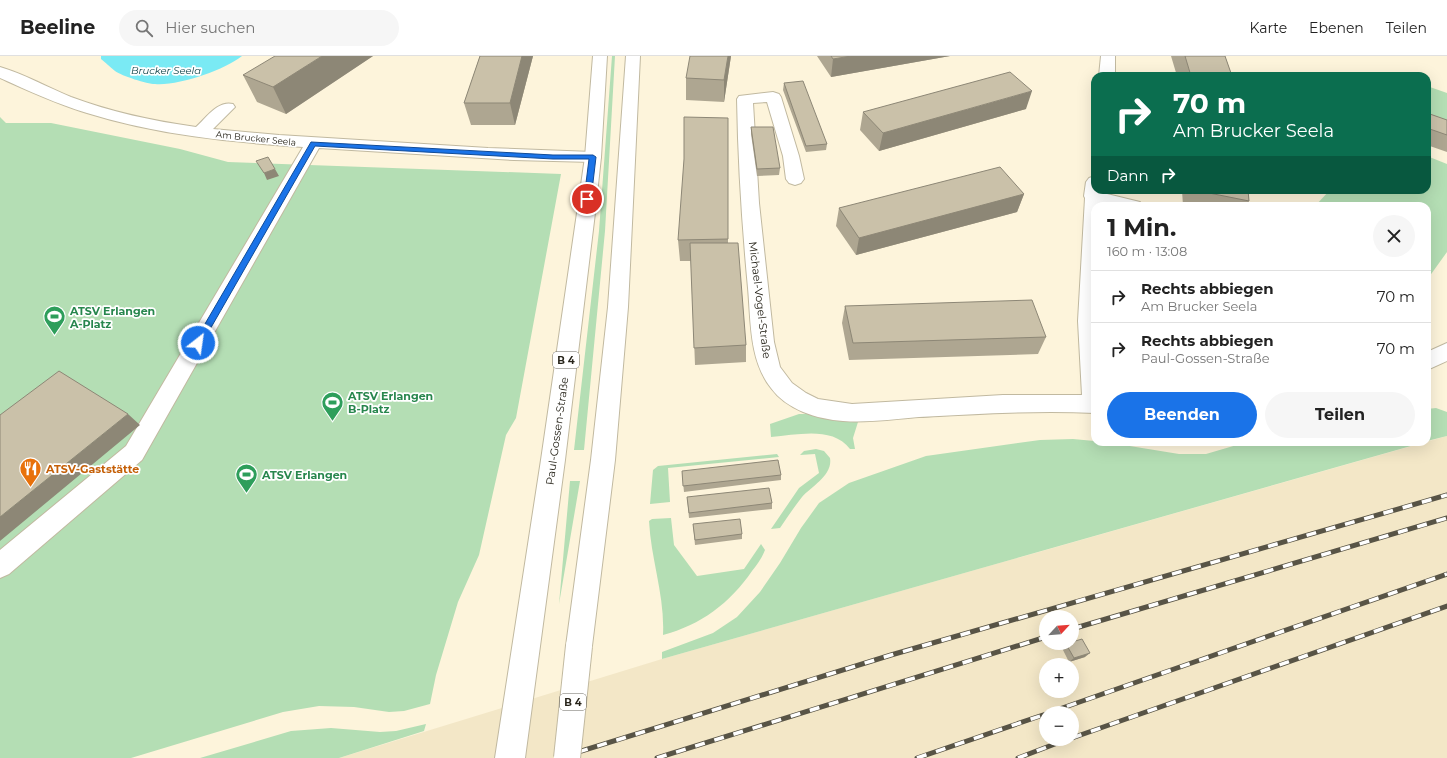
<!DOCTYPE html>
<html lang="de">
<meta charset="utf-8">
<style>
body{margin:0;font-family:Montserrat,sans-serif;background:#f6f6f6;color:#222;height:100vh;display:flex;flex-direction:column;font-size:15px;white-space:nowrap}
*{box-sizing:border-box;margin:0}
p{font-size:13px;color:#767676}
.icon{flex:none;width:22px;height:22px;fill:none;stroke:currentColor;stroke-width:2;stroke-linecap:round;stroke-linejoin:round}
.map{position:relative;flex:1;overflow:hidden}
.details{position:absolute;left:1091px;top:146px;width:340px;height:244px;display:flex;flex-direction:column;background:#fff;border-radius:12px;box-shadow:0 4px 16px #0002}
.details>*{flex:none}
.hud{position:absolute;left:1091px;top:16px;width:340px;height:122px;border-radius:12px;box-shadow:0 4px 16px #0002;background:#0b6e4f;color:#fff;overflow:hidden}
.needle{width:26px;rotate:64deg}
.tools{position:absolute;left:1039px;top:554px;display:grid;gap:8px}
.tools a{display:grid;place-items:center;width:40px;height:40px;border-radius:50%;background:#fff;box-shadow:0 4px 16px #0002;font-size:20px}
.pin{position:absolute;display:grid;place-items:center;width:34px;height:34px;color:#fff;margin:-17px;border:2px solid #fff;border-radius:50%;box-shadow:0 1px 4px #0007}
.me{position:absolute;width:44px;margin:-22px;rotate:30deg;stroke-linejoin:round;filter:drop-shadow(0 0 3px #0008)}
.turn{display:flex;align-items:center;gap:14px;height:84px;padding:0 16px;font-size:18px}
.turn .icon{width:52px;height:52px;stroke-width:2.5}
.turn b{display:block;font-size:28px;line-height:34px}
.then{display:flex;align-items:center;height:38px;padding:0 16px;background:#0003;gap:8px;font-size:15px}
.round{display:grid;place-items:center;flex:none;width:42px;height:42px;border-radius:21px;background:#f6f6f6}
.headline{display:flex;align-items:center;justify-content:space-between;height:68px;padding:0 16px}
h1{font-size:24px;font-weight:700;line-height:30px}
.button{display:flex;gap:8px;margin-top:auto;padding:8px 16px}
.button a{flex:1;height:46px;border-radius:24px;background:#1a73e8;color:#fff;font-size:16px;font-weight:700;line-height:46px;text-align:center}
.button a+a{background:#f6f6f6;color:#222}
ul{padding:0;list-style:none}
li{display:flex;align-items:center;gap:12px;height:52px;padding:0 16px;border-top:1px solid #e0e0e0}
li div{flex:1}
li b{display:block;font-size:15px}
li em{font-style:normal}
header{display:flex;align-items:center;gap:24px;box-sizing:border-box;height:56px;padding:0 20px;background:#fff;border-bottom:1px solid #e0e0e0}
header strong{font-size:19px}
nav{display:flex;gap:22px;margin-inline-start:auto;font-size:14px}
.search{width:280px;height:36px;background:#f6f6f6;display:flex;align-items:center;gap:10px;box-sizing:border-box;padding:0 14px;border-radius:22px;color:#767676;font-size:15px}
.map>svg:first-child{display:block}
</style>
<header>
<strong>Beeline</strong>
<div class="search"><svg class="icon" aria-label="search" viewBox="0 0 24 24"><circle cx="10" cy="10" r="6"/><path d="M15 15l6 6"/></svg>Hier suchen</div>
<nav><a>Karte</a><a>Ebenen</a><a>Teilen</a></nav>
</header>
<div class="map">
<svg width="1447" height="702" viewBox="0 0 1447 702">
<rect width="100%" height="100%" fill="#fdf4db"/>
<path fill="#f3e7c7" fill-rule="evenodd" d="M1447 380V702H339L662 603ZM1046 561H1072V587H1046ZM1046 609H1072V635H1046ZM1046 657H1072V683H1046Z"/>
<path fill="#b4deb4" d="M612 0H615L605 175 584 394H574L599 175Z
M1427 30 1447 37V76L1427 69Z
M0 61 6 67H51L180 93 228 106 561 118 516 362 506 379 479 499 458 546 436 619 430 648 404 655 389 656 354 651 319 650 283 656 131 702H0Z
M1427 100 1447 108V196L1429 221H1427V150H1315L1330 134H1427Z
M1436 352 1447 356V380L1427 385V353Z
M799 358H808L835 364 858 366 853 382 855 393H850C832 370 798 379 771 381L770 368Z
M1073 383 1105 386 1179 398H1206L1247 386H1425L662 603V596L713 577 737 561 760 536 780 507 801 472 819 447 849 427 926 400 1040 384Z
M816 393 824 395 830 402C833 419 812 430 802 441 794 451 787 462 780 472L771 473 799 432 819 417 815 398 800 399 804 395Z
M777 398 779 401 668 412 670 446 650 448 653 414 658 410Z
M570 425H580L559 548Z
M671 462 674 489 697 520 744 513 761 488 765 494C762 502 757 509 752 515 730 547 701 569 663 579 665 540 651 504 649 465L652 463Z
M426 668 424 675 339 702H200L291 675 331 672 380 676 396 675Z"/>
<path fill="#7aeaf4" d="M101 0H242C224 14 179 30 155 28 147 28 122 20 115 15 110 11 106 7 101 3Z"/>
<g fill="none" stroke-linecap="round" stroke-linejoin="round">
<defs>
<path id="minor" d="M1101 0H1115V20H1099Z
M0 11C22 17 49 32 71 41 111 56 153 65 196 71 206 62 218 44 233 48L235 51 213 73 279 79 488 92 593 96 599 97 601 101 599 105 593 106 514 104 319 92 142 404 9 518 0 522V494L126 390 303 91C230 86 157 79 87 57 57 48 29 35 0 22Z
M773 36 779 38 781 41 799 100 804 123 801 127 795 129 789 127 786 123 783 100 767 46 753 47 759 147 774 286 780 311 792 327 806 337 818 343 852 348 1003 339H1082L1078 265 1085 142 1084 140 1086 126 1089 122 1095 120V134H1103V137L1140 146 1143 150H1110L1103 148V150H1095V357C1036 354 977 358 919 361 893 363 868 367 843 365 817 363 787 354 771 332 749 304 751 265 748 232 742 169 738 106 737 43L739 40Z
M1447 287V305L1427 314V296Z"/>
<path id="major" d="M593 0H607L601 101 595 157 565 404 525 702H495L541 404 577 157 585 101Z
M626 0H640L628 251 615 404 592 590 588 599 579 603 570 599 566 590 591 404 608 251Z"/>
</defs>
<use href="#minor" stroke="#c1b9a0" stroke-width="2"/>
<use href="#major" stroke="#c1b9a0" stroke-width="2"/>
<use href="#minor" fill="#fff" fill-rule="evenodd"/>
<use href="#major" fill="#fff" fill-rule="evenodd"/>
<defs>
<path id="rail" d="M1072 573 1447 462
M1048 657 1447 518
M1072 682 1447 550
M559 702 891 599 1447 439
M657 702 1046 581
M917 702 1046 658
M1018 702 1068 683"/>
</defs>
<use href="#rail" stroke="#585446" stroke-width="5"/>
<use href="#rail" stroke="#fff" stroke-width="3.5" stroke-dasharray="10" stroke-linecap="butt"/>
<defs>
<path id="major-bridge" d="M567 702 579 590"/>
</defs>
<use href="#major-bridge" stroke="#c1b9a0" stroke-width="28" stroke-linecap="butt"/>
<use href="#major-bridge" stroke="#fff" stroke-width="26"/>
</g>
<path fill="#aea691" d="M373 0 286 58 257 46 243 19Z
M480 0H533L515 69H471L464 47Z
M731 0 724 46 686 44V22Z
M817 0H950L831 21Z
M1171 0H1225L1232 20H1177Z
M784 27 827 88 826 94 806 96 783 34Z
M1026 53 879 95 860 74 863 56Z
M1427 57 1447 64V96L1427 89Z
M728 62V187L746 289V306L695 309 691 205H680L678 184Z
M751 71 780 112 779 119 757 120 751 78Z
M1182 134H1248L1249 145 1246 150H1183Z
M1024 138 1017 156 856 199 836 170 839 152Z
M845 250 1046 281 1038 298 849 304 842 267Z
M682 415 781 419V424L684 436Z
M687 441 772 447V453L689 462Z
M693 468 742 478V483L695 489Z
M1066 588 1085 601 1069 606 1062 592Z"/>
<path fill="#8d8776" d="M322 0H373L286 58 273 31Z
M522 0H533L515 69 510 47Z
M728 0H731L724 46V24Z
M851 0H950L831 21 833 3Z
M1032 35 1026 53 879 95 883 77Z
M275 113 279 120 267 124 264 117Z
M1024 138 1017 156 856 199 859 182Z
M128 358 140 369 0 485V461Z
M1090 597 1085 601 1069 606 1074 602Z"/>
<path fill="#cac1a9" stroke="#8d8776" d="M275 0H322L273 31 243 19Z
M480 0H522L510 47H464Z
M690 0H728L724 24 686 22Z
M831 0H851L833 3Z
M1185 0H1225L1232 20H1191Z
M1010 16 1032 35 883 77 863 56Z
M803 25 827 88 806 90 784 27Z
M1427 57 1447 64V79L1427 72Z
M684 61 728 62V183L678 184 684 103Z
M751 71H773L780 112 757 113Z
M268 101 275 113 264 117 256 105Z
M1000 111 1024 138 859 182 839 152Z
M1194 134H1248L1249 145Z
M690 187H738L746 289 694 292Z
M1032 244 1046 281 853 287 845 250Z
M59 315 128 358 0 461V359Z
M778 404 781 419 683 430 682 415Z
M769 432 772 447 689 457 687 441Z
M740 463 742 478 695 484 693 468Z
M1082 583 1090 597 1074 602 1066 588 1072 587V586Z"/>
<path fill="#1a73e8" stroke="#114b97" d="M311 86 553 99H593L596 101 591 143 587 146 584 143 589 103H553L315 90 201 289H195L193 287 195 285Z"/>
<defs>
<symbol id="stadium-pin" viewBox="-11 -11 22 30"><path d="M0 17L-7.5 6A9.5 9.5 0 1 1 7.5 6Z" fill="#2e9e5b" stroke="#fff"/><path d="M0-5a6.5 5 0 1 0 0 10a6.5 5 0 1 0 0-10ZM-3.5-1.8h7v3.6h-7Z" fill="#fff"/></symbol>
<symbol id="restaurant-pin" viewBox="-11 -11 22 30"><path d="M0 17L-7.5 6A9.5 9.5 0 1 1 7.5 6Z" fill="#e8710a" stroke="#fff"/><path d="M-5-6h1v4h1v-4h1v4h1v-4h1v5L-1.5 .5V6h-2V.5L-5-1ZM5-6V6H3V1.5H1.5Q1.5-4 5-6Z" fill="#fff"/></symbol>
</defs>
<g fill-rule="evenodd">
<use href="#stadium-pin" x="42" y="248" width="25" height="34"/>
<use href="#stadium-pin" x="320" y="334" width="25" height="34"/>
<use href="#restaurant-pin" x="18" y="400" width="25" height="34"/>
<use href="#stadium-pin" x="234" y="406" width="25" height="34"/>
</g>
<g text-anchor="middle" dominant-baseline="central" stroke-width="3.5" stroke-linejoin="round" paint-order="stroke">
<g font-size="9" fill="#27241a" stroke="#fff">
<text transform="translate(256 82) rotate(6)">Am Brucker Seela</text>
</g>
<g font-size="10" font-style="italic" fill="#0b4045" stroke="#fff">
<text x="166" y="14">Brucker Seela</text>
</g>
<g fill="#fff" stroke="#68665f" stroke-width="1">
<rect x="553" y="296" width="26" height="16" rx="3"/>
<rect x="560" y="638" width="26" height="16" rx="3"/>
</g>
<g font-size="10" font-weight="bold" fill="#27241a">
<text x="566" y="304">B 4</text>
<text x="573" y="646">B 4</text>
</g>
<g font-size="11" fill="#27241a" stroke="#fff">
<text transform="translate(760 244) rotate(83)">Michael-Vogel-Straße</text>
<text transform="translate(557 375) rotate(-82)">Paul-Gossen-Straße</text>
</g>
<g font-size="11" font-weight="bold" fill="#27864d" stroke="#fff" text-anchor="start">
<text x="70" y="255">ATSV Erlangen<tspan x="70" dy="13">A-Platz</tspan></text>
<text x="348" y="340">ATSV Erlangen<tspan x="348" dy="13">B-Platz</tspan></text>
<text x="262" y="419">ATSV Erlangen</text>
</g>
<g font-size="11" font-weight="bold" fill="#c56008" stroke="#fff" text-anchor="start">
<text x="46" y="413">ATSV-Gaststätte</text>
</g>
</g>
</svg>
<div class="tools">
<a><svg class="needle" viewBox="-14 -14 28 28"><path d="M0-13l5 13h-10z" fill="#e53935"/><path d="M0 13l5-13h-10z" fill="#767676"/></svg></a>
<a>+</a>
<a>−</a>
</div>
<div class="pin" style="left:587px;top:143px;background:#d93025"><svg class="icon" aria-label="arrive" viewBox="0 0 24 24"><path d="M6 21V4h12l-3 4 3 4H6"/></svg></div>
<svg class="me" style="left:198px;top:287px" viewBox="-20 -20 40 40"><circle r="17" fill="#1a73e8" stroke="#fff" stroke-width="3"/><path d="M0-11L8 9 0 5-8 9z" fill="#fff"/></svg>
<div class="hud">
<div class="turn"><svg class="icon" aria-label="right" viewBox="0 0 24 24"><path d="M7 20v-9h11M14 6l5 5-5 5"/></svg><div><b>70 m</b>Am Brucker Seela</div></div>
<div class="then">Dann<svg class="icon" aria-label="right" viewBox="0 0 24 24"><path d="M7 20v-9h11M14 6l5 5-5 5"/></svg></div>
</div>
<section class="details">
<div class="headline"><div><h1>1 Min.</h1><p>160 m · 13:08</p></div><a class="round"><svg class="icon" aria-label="close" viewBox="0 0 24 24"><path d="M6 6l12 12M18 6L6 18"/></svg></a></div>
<ul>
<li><svg class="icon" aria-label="right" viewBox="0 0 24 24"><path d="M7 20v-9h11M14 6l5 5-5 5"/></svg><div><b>Rechts abbiegen</b><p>Am Brucker Seela</p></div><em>70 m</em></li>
<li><svg class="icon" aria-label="right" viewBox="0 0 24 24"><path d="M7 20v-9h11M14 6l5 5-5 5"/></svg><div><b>Rechts abbiegen</b><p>Paul-Gossen-Straße</p></div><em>70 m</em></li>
</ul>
<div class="button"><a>Beenden</a><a>Teilen</a></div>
</section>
</div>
